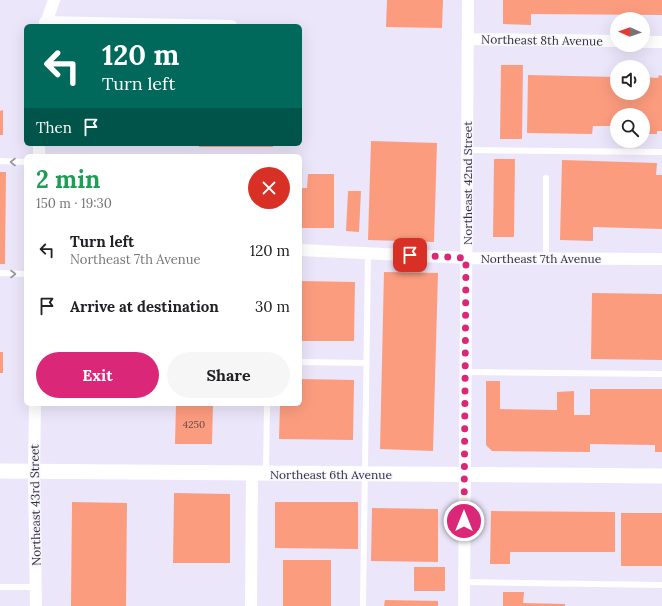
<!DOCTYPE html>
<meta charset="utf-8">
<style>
body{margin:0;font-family:Lora,serif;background:#f6f6f6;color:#202124;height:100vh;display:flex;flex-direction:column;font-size:15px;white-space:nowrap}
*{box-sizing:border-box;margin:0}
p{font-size:13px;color:#757577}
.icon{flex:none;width:22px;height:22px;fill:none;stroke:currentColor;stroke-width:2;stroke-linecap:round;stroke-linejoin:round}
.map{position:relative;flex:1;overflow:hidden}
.sheet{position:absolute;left:24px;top:154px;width:278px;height:252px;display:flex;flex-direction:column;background:#fff;border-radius:6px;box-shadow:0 4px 16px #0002}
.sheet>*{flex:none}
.hud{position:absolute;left:24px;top:24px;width:278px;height:122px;border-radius:6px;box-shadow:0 4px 16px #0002;background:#00695c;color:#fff;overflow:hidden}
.needle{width:26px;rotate:272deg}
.fabs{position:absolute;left:610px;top:12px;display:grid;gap:8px}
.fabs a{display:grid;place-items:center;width:40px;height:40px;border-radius:50%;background:#fff;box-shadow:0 4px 16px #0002;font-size:20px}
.pin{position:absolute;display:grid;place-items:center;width:34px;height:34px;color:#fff;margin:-17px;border-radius:8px;box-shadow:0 2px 6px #0006}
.me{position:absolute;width:44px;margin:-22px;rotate:0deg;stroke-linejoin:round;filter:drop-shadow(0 0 3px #0008)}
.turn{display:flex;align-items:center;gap:14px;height:84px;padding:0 12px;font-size:18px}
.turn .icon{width:52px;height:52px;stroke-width:2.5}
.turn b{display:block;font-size:28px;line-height:34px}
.then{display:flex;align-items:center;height:38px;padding:0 12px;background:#0003;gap:8px;font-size:15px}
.round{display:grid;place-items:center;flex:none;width:42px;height:42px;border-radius:21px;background:#f6f6f6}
.summary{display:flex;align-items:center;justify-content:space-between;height:68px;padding:0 12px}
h1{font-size:24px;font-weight:800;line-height:30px;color:#1e9e55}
.action{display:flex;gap:8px;margin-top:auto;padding:8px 12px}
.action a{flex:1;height:46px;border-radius:24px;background:#db2777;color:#fff;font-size:16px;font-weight:800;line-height:46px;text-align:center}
.action a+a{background:#f6f6f6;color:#202124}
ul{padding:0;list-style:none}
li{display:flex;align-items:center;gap:12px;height:56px;padding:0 12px}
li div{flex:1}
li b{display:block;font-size:15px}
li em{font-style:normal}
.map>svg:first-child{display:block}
</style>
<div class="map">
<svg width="662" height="606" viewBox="0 0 662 606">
<rect width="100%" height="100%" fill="#ece6fa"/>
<path fill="#fc9c7f" d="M387 0H443L442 28 386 27Z
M503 0H662V15L531 14V25L503 24Z
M501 65H523L522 139H500Z
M528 75 617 77V93H643V77L658 78 659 75 662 76V131H657V134H643V115H617V126H593L592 134 527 133Z
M3 110V135H0V111Z
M371 141 437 143 434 242 368 240Z
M199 144H273V147H199Z
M494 159H515L514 237H493Z
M562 160 657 163 656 175H662V229L593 227V241L560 240Z
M0 172H6L5 264H0Z
M308 174H334V228H300V188H307Z
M348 191H361L359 232 346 231Z
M384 272 438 273 433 451 380 449Z
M300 281 355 282 354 341H300Z
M592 293 662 294V360L591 359Z
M0 352H3V373H0Z
M300 379 354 380 353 440 279 439 280 404H300Z
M486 381H500V409L557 410V392L574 391V415H590V389H662V452H655V445L590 444V452L492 451 486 445Z
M176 404H213L212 444H175Z
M174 493 230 494V563H173Z
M72 502 127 503 126 606H71Z
M275 502H358V549L275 548Z
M372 508 438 509V562L371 561Z
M491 511 615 512V552H510V564H490Z
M621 513H662V566H621Z
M283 560H331V606H283Z
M414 567H445V591H414Z
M503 592H524L523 603 565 604V606H503Z
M385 600 438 601V606H384Z"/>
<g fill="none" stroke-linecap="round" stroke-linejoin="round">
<path stroke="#fff" stroke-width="6" d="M467 150 662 152
M0 161 26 162
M546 258V178
M0 273 26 274
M300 362 366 363
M465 372 662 374
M266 473 267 404
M464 582 662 585
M0 587H36
M363 606 368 253"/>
<path stroke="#fff" stroke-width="12" d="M45 22 231 26
M45 26 54 0
M468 39 617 41
M643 42H662
M39 156V144
M300 250 466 258 662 259
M35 404 34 471 36 606
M251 606 252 473
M464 606 468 0"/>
<path stroke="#fff" stroke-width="15" d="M0 471 662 476"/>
</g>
<defs><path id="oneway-chevron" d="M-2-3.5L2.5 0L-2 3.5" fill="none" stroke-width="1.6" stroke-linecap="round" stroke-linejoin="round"/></defs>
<g stroke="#99979e">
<use href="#oneway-chevron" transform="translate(13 162) rotate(-180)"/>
<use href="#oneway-chevron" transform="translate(13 274)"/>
</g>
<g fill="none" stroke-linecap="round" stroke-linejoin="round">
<path stroke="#db2777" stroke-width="7" stroke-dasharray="0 12.6" d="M410 255 466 258 464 521"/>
</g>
<g text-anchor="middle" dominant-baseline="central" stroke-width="3" stroke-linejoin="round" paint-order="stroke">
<g font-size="10" fill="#654a4d">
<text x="194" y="424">4250</text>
</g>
<g font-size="12" fill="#332f3c" stroke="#f7f6fc">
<text transform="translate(542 40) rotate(1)">Northeast 8th Avenue</text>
<text transform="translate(467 183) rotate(-90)">Northeast 42nd Street</text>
<text x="541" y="258">Northeast 7th Avenue</text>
<text x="331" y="474">Northeast 6th Avenue</text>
<text transform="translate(35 505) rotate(-91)">Northeast 43rd Street</text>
</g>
</g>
</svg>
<div class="fabs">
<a><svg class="needle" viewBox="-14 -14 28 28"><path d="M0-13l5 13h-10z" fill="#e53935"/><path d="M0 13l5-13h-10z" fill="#757577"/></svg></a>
<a><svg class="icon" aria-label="sound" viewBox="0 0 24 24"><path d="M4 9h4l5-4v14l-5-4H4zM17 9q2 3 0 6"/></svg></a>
<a><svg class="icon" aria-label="search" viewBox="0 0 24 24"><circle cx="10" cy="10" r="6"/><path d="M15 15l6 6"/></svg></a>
</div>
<div class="pin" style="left:410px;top:255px;background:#d93025"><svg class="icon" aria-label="arrive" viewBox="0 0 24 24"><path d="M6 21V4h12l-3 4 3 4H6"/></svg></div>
<svg class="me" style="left:464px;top:521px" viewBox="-20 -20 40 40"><circle r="17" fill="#db2777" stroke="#fff" stroke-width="3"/><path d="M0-11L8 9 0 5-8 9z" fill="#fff"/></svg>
<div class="hud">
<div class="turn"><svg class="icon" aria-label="left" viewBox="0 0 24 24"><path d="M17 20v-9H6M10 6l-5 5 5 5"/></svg><div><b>120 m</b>Turn left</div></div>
<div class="then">Then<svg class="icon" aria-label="arrive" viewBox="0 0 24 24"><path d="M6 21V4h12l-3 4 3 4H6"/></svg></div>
</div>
<section class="sheet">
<div class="summary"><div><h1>2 min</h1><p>150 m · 19:30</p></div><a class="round" style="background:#d93025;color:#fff"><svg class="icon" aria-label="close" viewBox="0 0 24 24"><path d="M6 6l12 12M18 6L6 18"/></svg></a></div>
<ul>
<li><svg class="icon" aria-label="left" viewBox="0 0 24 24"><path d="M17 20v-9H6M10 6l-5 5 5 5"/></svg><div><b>Turn left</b><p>Northeast 7th Avenue</p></div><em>120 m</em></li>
<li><svg class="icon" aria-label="arrive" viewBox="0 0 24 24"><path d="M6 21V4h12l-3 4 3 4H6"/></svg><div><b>Arrive at destination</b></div><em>30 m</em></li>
</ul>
<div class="action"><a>Exit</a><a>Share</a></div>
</section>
</div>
